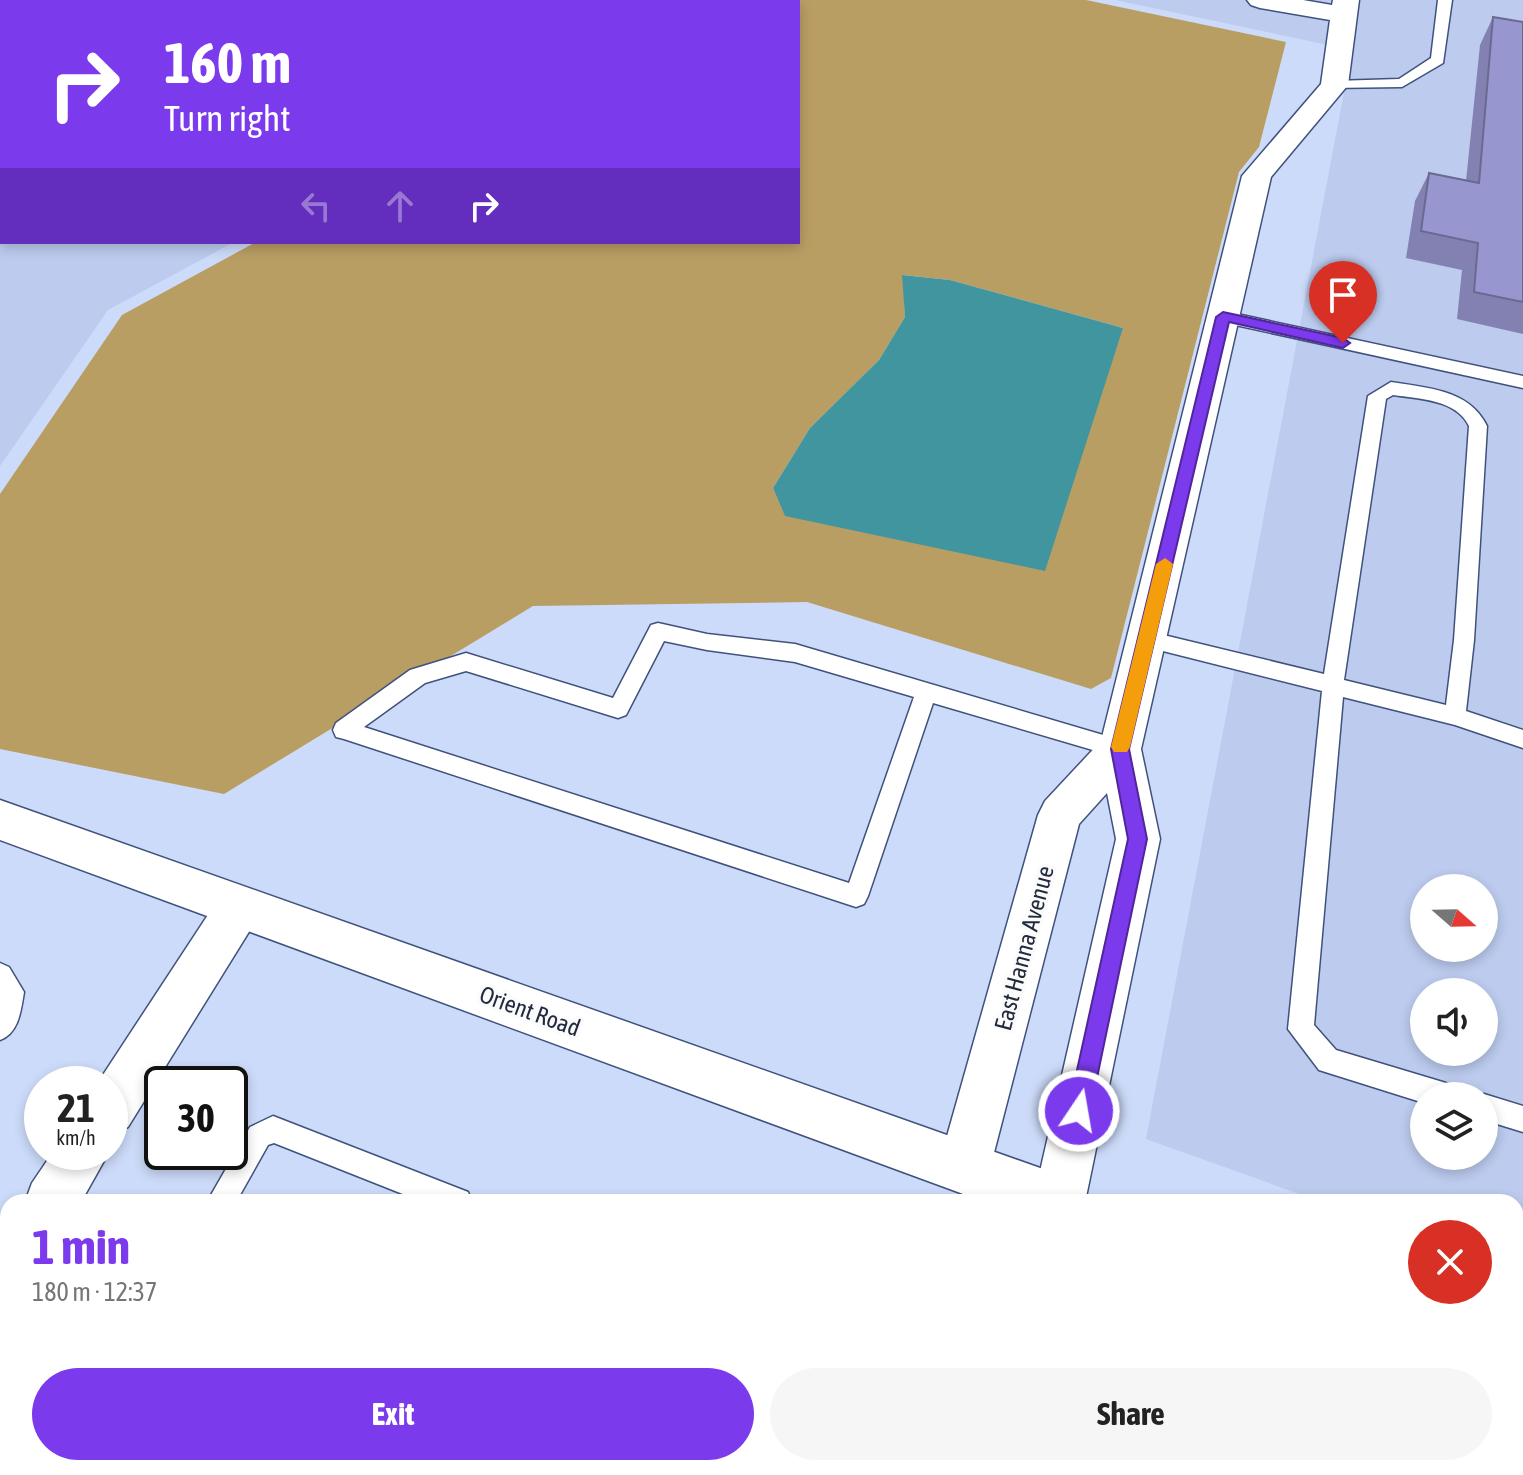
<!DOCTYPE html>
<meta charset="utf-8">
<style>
body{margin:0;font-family:"Asap Condensed",sans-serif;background:#f6f6f6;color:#222;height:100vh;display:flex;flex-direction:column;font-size:30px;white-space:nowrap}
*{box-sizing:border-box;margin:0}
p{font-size:26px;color:#767676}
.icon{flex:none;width:44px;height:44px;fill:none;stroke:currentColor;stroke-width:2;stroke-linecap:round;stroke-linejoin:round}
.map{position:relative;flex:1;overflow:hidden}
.details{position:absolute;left:0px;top:1194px;width:1524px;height:282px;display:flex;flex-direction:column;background:#fff;border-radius:24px 24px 0 0;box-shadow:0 4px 12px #0003}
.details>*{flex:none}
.top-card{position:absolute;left:0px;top:0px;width:800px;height:244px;box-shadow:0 4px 12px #0003;background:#7c3aed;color:#fff;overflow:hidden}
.needle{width:52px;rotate:110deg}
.buttons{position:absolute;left:1410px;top:874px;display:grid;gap:16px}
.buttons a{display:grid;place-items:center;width:88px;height:88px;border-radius:50%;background:#fff;box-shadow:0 4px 12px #0003;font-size:40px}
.speed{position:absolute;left:24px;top:1066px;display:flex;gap:16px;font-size:40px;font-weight:700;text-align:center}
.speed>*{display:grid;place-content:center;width:104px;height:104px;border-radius:50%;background:#fff;box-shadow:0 4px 12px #0003;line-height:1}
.speed small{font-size:20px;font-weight:400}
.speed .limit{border:4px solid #111;border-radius:12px;background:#fff;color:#111}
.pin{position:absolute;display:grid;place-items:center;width:68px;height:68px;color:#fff;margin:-82px -34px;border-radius:50% 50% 50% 0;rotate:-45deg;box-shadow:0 0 8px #0007}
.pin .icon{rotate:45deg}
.me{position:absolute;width:88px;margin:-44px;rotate:12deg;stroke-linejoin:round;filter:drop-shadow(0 0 6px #0008)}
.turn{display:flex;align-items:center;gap:28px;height:168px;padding:0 32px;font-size:36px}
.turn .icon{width:104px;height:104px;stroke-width:2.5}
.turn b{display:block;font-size:56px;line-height:68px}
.lanes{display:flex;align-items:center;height:76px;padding:0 32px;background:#0003;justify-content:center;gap:40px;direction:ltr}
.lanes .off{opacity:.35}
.round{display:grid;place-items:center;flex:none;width:84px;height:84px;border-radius:42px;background:#f6f6f6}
.head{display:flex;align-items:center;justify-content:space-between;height:136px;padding:0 32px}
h1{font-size:48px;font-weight:700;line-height:60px;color:#7c3aed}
.button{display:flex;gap:16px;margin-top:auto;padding:16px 32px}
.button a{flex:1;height:92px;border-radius:48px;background:#7c3aed;color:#fff;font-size:32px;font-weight:700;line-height:92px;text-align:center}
.button a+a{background:#f6f6f6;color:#222}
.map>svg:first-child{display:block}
</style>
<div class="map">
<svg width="1523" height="1475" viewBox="0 0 1523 1475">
<rect width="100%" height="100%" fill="#ccdbf9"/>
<path fill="#bccbee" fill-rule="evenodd" d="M0 0H622L2 2V242H234L108 310 0 466Z
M1115 0H1523V1274L1516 1271V1202H1322L1146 1139 1352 50ZM1424 888H1484V948H1424ZM1424 992H1484V1052H1424ZM1424 1096H1484V1156H1424Z"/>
<path fill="#b99e64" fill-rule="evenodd" d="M636 0H1086L1286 42 1259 147 1239 172 1111 678 1091 689 807 602 533 606 224 794 0 749V494L122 315 256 242H798V2ZM903 275 950 280 1123 328 785 515 773 488 810 428 879 360 905 317Z"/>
<path fill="#40959f" d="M902 275 950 280 1123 328 1045 571 785 516 773 488 810 428 879 360 905 317Z"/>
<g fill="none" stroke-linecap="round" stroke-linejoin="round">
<defs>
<path id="service" d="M65 0H81L83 2H65Z
M546 0H560L544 2Z
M1438 0H1452L1443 63 1402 87 1329 88 1327 85 1334 81 1399 79 1431 58Z
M1223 311 1523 376V388L1217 321 1214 317 1217 313Z
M1391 382C1427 388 1469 389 1487 426L1474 640 1466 711 1523 730V748L1455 725 1343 697 1314 1025 1336 1050 1446 1083 1455 1087 1459 1096H1424V1103L1319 1070 1288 1029 1322 691 1147 647 1140 645 1137 639 1140 633 1147 631 1324 674 1368 396ZM1393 395C1419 399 1456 399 1469 426L1454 640 1446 705 1344 680 1386 399Z
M658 623 707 634 795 644 1120 740 1128 742 1131 749 1128 756 1120 758 933 703 868 896 864 904 856 907 344 739 336 737 333 730 336 723 410 670 466 653 613 698 651 625ZM664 641 707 650 795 662 914 697 849 883 364 727 425 683 466 671 618 718 626 715Z
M0 963 9 967 24 992C21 1010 19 1033 0 1040Z
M1484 1094 1523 1106V1132L1484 1120V1096H1479Z
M273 1116 468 1192 472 1202H423L274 1143 268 1145 236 1202H207L250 1127Z
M52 1468H83L80 1475H49Z
M801 1468H831L829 1475H799Z"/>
<path id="minor" d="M1247 0H1303L1332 5 1333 0H1359L1348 85 1271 177 1141 749 1160 839 1085 1202H1033L1116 839 1107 793 1079 824 990 1168 982 1186 964 1194 946 1186 938 1168 1038 815 1045 801 1101 741 1242 176 1321 84 1330 20 1260 8 1251 5Z
M2 44V62H0V45Z
M239 886 255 892 262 907 255 922 128 1127 110 1134V1084H97L223 892Z
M53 1152H109L81 1202H25L32 1183Z
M8 1242V1305L0 1308V1245Z
M1083 1468H1141L1140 1475H1082Z"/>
<path id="tertiary" d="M0 800 1060 1175 1079 1183 1087 1202H985L0 840Z
M1516 1337 1523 1340V1398L1516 1396Z"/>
</defs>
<use href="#service" stroke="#3f527d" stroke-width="3"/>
<use href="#minor" stroke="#3f527d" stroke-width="3"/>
<use href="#tertiary" stroke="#3f527d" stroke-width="3"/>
<use href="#service" fill="#fff" fill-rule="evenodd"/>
<use href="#minor" fill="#fff" fill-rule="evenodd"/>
<use href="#tertiary" fill="#fff" fill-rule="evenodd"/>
</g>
<path fill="#8381b2" d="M261 0H283L281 2H271Z
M307 0H475L473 2H317Z
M1493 17 1523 22V334L1457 319 1462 270 1406 258 1415 201 1429 173 1466 181 1480 45Z
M1141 1468H1250L1267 1475H1140Z"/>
<path fill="#6a6991" d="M442 0H475L473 2H442Z
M347 1468H364L379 1475H362Z"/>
<path fill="#9896cf" stroke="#6a6991" stroke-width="2" d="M1493 17 1523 22V302L1474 292 1478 243 1421 231 1429 173 1479 183Z
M225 1468H347L362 1475H221Z
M1154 1468H1250L1267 1475H1153Z"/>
<path fill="#7c3aed" stroke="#51269a" stroke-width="2" d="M1223 312 1343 338 1350 343 1343 348 1229 322 1129 749 1147 839 1090 1111 1087 1119 1079 1122 1071 1119 1068 1111 1128 839 1111 749 1216 317Z"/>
<path fill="#f59e0b" d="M1165 558 1173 564 1130 747 1127 752H1114L1111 747 1156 564Z"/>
<g text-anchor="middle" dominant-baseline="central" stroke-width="7" stroke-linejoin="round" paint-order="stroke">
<g font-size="24" fill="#222b3e" stroke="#fbfbfb">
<text transform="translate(1024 948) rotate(-75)">East Hanna Avenue</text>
<text transform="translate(530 1011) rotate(20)">Orient Road</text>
</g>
</g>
</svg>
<div class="buttons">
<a><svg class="needle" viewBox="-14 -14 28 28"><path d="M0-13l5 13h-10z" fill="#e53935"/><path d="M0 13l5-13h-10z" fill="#767676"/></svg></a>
<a><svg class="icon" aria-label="sound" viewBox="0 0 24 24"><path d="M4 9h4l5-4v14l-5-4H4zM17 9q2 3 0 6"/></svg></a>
<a><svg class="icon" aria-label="layers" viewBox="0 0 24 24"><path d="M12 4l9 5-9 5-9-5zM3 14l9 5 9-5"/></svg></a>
</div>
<div class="speed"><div>21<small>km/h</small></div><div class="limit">30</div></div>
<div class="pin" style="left:1343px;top:343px;background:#d93025"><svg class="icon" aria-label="arrive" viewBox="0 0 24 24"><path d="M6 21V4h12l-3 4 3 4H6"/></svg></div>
<svg class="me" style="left:1079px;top:1111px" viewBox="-20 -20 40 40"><circle r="17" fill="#7c3aed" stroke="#fff" stroke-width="3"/><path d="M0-11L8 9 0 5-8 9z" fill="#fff"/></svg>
<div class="top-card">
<div class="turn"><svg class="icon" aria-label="right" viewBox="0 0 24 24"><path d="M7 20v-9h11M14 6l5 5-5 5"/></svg><div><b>160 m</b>Turn right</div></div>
<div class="lanes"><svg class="icon off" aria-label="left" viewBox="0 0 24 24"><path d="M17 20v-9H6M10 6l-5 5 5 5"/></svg><svg class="icon off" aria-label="ahead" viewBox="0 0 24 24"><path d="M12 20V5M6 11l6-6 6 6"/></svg><svg class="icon" aria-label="right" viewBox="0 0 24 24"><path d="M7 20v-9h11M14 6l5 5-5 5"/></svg></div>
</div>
<section class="details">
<div class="head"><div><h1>1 min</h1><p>180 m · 12:37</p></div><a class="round" style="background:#d93025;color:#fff"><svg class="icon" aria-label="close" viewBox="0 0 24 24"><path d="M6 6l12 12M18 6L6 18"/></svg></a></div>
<div class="button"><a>Exit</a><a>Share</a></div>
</section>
</div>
